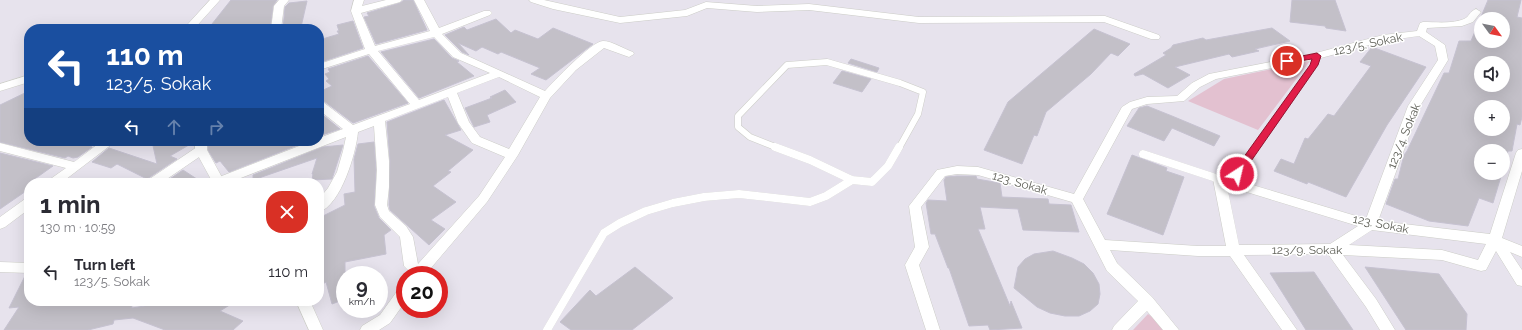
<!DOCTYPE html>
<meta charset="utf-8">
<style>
body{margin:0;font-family:Raleway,sans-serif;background:#f2f2f3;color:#2b2b33;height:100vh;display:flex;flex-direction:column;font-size:15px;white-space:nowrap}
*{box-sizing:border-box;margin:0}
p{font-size:13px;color:#7c7c81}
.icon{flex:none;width:22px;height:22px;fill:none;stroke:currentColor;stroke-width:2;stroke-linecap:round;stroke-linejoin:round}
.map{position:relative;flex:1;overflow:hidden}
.sheet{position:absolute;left:24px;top:178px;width:300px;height:128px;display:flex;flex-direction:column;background:#fff;border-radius:16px;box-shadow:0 4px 16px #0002}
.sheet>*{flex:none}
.guide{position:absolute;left:24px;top:24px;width:300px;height:122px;border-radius:16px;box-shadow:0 4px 16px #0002;background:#1a4fa0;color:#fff;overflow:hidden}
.needle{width:26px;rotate:123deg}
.fabs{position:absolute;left:1474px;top:12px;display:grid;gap:8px}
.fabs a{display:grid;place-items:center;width:36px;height:36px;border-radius:50%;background:#fff;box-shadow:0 4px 16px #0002;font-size:20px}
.speed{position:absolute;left:336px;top:266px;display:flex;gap:8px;font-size:20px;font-weight:700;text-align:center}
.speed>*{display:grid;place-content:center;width:52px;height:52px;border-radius:50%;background:#fff;box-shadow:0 4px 16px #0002;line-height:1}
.speed small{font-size:10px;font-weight:400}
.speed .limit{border:6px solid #d22;background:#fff;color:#111}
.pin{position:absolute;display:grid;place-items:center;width:34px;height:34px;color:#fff;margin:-17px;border:2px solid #fff;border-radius:50%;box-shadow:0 1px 4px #0007}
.me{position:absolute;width:44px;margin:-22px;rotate:35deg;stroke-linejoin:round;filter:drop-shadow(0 0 3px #0008)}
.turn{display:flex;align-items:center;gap:14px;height:84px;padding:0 16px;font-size:18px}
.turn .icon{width:52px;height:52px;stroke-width:2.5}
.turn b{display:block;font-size:28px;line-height:34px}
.lanes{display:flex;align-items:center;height:38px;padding:0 16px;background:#0003;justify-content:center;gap:20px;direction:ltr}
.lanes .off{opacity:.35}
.round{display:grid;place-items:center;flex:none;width:42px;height:42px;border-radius:16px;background:#f2f2f3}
.headline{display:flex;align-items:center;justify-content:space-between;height:68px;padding:0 16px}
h1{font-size:24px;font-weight:700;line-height:30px}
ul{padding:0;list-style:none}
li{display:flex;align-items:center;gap:12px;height:52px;padding:0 16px}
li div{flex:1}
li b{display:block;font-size:15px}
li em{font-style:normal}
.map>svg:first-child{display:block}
</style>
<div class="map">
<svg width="1522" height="330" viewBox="0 0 1522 330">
<rect width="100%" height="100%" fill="#e7e3ed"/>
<path fill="#e3c1d0" d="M1310 61 1258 130 1188 101 1224 79Z
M1148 314 1160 323 1164 330H1133Z"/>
<path fill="#c3c0c8" stroke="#c6c2d1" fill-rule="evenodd" d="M231 0H277L273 6 270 29H208Z
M404 0H413L427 30 376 44 364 17 369 16 367 13 400 3Z
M1292 0H1335L1346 31 1326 28 1325 26 1290 22Z
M1488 0H1521L1517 17 1522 18V117L1520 125 1517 124 1512 151H1508L1503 168V151H1481V173H1502L1493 203 1479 198 1468 226 1429 221 1386 204 1395 179H1398L1404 155 1407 151 1444 73H1449L1459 41H1471ZM1481 19H1503V41H1481ZM1481 63H1503V85H1481ZM1481 107H1503V129H1481Z
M307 1 301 27 283 29 285 7 289 3Z
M496 19 511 33 515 30 538 39 553 28 593 44 546 80 531 74 540 68 501 52 498 54 482 47 476 51 458 43 469 55 462 52 445 35 464 27 467 30Z
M353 21 363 48 324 61 319 50V40L339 34 337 31H339L337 25Z
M1272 28 1290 41 1255 49 1259 51 1232 57 1229 54 1175 67 1190 75 1168 88 1143 74 1135 76 1134 74 1166 55 1163 53 1171 48 1173 45 1203 38 1206 40Z
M1094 29 1130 44 1118 56 1111 53 1091 74 1046 112 1037 136 1034 135 1022 164 984 150 1008 102Z
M434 39 452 58 459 61 457 62 474 76 419 98 381 52Z
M1372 47 1426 67 1387 125 1346 197 1308 182 1307 184 1274 171 1281 159 1294 164 1305 138 1308 139 1328 114 1334 116 1371 66 1360 62Z
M368 56 408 103 353 123 324 101 319 100V92L332 86 326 81 329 79 325 74 330 72 328 69Z
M851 59 879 68 877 72 848 63Z
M842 71 871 79 862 92 833 83Z
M505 90 516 102 487 115 490 122 474 127 465 108 492 98 490 97Z
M29 91V141H78L92 147 78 157 73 158 68 156 65 158 0 142V105Z
M444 100 461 130 445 135 473 150 448 171 451 172 433 186 456 202 431 220 445 229 429 245 390 210 389 205 390 161 387 122Z
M1147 106 1172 116 1220 136 1214 146 1172 128 1164 141 1127 126 1139 108Z
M319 112 340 129 319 136Z
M152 141 194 142 170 156 177 159 147 179 117 164 111 168 92 162 109 148 157 164Z
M208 141H308L229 172 220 161 216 163 208 150Z
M374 142 376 170 374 206 379 218 391 230 384 235 386 254 345 262V299L332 304 326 282 319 286V218L345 205 344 194 355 192 354 159 358 144Z
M343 145 332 179 312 180 313 174H312L317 158 253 180V175L323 147Z
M0 153 53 166 29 183V189L0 209Z
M1132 155 1167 168 1166 171 1184 177 1163 235 1107 214Z
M183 170 203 183H164Z
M957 176H976L977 179 1000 183 1002 197 1048 199 1049 204 1071 205 1079 232 1023 230 1018 209 980 207 985 229H978L1010 306 1011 301 1022 328 990 330 988 325 969 326 949 268H948L935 234H931L926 203 928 200 947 201 944 180 946 177Z
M1053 251 1072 258 1084 264 1093 273 1099 284 1100 294 1098 304 1090 311 1079 316H1065L1050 313 1037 307 1014 288 1018 267 1025 259 1034 254Z
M635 267 673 298 632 330H571L560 322 590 290 596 296Z
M1365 267 1439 274 1467 314 1466 330H1406Z
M1314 272 1353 330H1306L1270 273Z
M26 274H29V301H131L132 308 163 303 165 301H236L220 311 243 321 233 330H165L133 318 114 320 113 324 88 330H4L19 307 9 308Z"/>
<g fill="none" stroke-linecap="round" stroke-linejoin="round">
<defs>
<path id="lane-far1" d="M778 148 750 137 738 127V116L787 65 827 62 900 83 923 92 918 114 899 148
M1256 148 1314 65 1317 56"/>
<path id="lane" d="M775 147 810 160 852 180
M1143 154 1219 179
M852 180 872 182 888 166 899 147
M1231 183 1257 147
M547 330 604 233 620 223 646 211 673 203 704 197 739 194 810 202 826 196 852 180"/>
<path id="street" d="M210 0H220L194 29H186L185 27 187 25Z
M279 0H289L284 6 281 29H271L274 6Z
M354 0H364L362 6 386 0H402L400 2 361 13 375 46 430 31 414 0H424L439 28 484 11H490L492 13 490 15 442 34 461 53 545 91C553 82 592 41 603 41 612 41 624 49 633 52L634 54 629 57 604 48 576 70 550 98 518 155 487 202 425 275H410L411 273 404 266 400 237 380 217 375 205 377 170 374 126 358 132C356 153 341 205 319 212V199L328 188 337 172 343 151 346 137 228 183 212 182 214 179 312 141H319V138L343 129 319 110V101L323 102 353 125 410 104 369 54 319 70V64L365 49 351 11ZM434 37 453 57 490 73 419 100 378 51ZM499 77 540 97 509 149 480 137 469 122 457 93ZM448 97 458 123 472 143 505 157 479 196 418 264 413 237 406 226 389 211 387 205 389 187V161L385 121Z
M529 0H544L620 17 685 10 706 2 757 6 809 4 919 17 1105 16 1159 35 1160 37 1159 39H1151L1104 22 919 23 809 10 757 12 707 8 687 16 620 23 553 9 531 2Z
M1476 9 1481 12 1473 22 1462 26 1427 28 1426 32 1445 45 1448 60 1420 106 1378 221 1490 234 1516 153 1518 150 1522 149V171L1502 238 1522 246V257L1510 252 1522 270V286L1517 285 1496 251 1486 270 1481 271 1442 260 1343 255 1376 299 1395 330H1380L1366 307 1328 254 1244 255 1297 330H1282L1230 256H1198L1110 250 1117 263 1152 297 1179 330H1163L1147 311 1128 330H1112L1114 326 1138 301 1107 271 1072 202 978 175 957 174 945 176 921 207 929 247 919 265 940 330H926L905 265 915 247 909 206 937 170 957 166 978 167 1074 194 1122 107 1130 102 1147 97 1177 96 1192 83 1209 74 1316 53 1383 35 1417 31 1420 23 1423 22C1436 22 1452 24 1464 19 1469 17 1470 11 1476 9ZM1419 36 1435 46 1438 60 1408 106 1366 219 1219 175 1215 176 1213 179 1226 246H1198L1105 240 1083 199 1132 109 1147 104 1184 101 1200 87 1216 79 1317 59 1384 41ZM1227 186 1358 226 1330 244 1239 245ZM1372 230 1486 244 1478 260 1442 250 1349 245Z
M102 141H116L61 183H47L49 180 66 168 0 151V143L74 162Z
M201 146 205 147 207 150 205 153 161 183H146L148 180 197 147Z
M29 198V209L5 227 0 229V217L25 199Z
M0 262 29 263V273L0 272Z
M405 285V302L390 323 379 330H360L362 326 380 315 400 287Z"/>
<path id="secondary" d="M190 24 193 25 195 29H179L181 27Z
M29 75V82L0 91V84Z
M195 141H207V150L225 183H213L195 150Z
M296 301H310L323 330H309Z"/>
</defs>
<use href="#lane-far1" stroke="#cccdc7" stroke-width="7"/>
<use href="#lane" stroke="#cccdc7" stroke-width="8"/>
<use href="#street" stroke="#cccdc7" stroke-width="1"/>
<use href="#secondary" stroke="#cfd1c9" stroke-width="1"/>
<use href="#lane-far1" stroke="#fff" stroke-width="6"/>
<use href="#lane" stroke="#fff" stroke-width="8"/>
<use href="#street" fill="#fff" fill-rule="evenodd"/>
<use href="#secondary" fill="#fff" fill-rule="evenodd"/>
</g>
<path fill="#e11d48" stroke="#92132f" d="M1317 53 1321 56 1318 65 1240 177H1233L1232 174 1233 172 1310 65 1312 59 1287 63 1283 61 1287 59Z"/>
<g text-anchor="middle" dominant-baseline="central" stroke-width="3" stroke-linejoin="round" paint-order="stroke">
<g font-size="12" fill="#62635b" stroke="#fff">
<text transform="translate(1368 44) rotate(-12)">123/5. Sokak</text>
<text transform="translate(1404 136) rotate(-68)">123/4. Sokak</text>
<text transform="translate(1020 183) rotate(16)">123. Sokak</text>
<text transform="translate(1381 224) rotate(11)">123. Sokak</text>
<text x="1307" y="250">123/9. Sokak</text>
</g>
</g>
</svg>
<div class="fabs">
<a><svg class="needle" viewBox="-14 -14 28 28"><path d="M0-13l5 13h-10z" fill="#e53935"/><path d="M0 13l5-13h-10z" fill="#7c7c81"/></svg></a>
<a><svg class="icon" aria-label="sound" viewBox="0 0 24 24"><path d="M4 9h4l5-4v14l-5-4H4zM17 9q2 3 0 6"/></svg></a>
<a>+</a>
<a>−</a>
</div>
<div class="speed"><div>9<small>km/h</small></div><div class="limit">20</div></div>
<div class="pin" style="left:1287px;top:61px;background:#d93025"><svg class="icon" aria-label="arrive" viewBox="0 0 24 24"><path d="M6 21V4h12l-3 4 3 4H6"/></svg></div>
<svg class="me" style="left:1237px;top:174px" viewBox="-20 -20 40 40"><circle r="17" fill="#e11d48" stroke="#fff" stroke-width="3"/><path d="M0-11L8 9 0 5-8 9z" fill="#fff"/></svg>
<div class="guide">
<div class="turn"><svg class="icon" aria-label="left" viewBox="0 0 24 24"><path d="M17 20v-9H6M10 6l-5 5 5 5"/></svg><div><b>110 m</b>123/5. Sokak</div></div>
<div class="lanes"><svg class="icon" aria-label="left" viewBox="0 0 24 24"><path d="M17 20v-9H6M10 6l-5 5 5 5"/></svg><svg class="icon off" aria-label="ahead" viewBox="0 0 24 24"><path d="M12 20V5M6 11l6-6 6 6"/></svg><svg class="icon off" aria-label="right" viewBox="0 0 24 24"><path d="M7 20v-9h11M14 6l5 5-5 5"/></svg></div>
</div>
<section class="sheet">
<div class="headline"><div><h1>1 min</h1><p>130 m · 10:59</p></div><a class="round" style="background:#d93025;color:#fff"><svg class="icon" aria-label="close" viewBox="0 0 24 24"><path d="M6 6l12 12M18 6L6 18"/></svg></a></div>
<ul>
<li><svg class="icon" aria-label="left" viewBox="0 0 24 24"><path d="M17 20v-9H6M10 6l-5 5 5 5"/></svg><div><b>Turn left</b><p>123/5. Sokak</p></div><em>110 m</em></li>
</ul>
</section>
</div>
